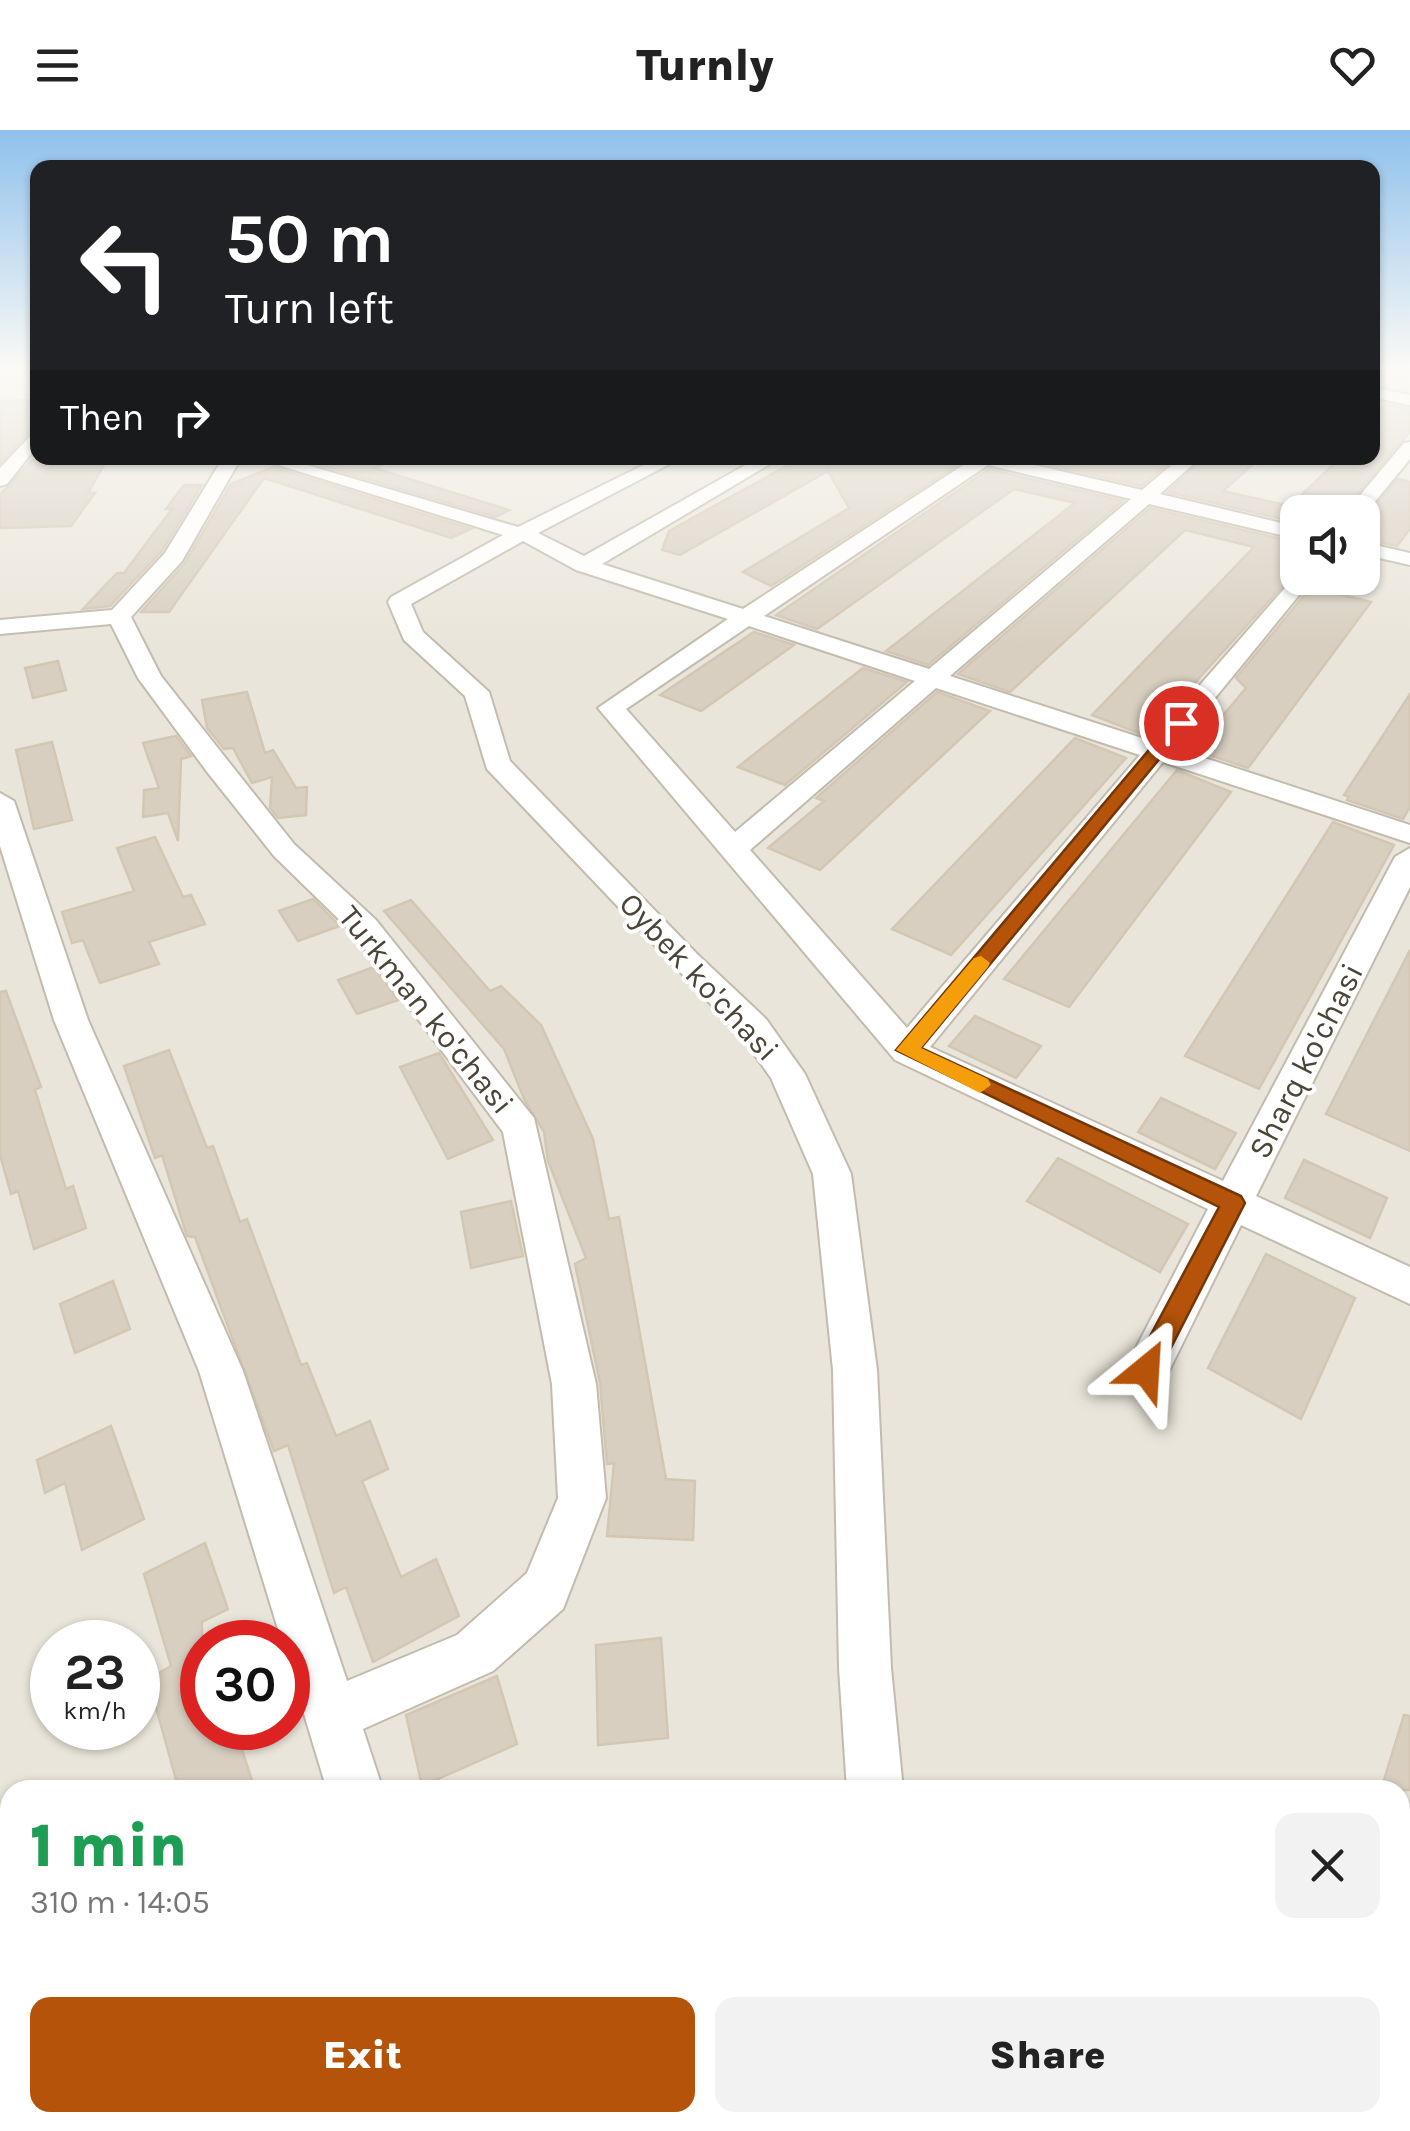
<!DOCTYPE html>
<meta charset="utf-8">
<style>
body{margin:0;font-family:Karla,sans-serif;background:#f2f2f2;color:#222;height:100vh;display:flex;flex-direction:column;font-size:38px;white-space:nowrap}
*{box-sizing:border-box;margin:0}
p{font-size:32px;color:#767676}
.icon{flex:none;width:55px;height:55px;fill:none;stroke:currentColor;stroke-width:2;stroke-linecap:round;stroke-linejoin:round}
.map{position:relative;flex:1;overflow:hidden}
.side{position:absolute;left:0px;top:1650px;width:1410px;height:352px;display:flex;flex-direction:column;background:#fff;border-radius:30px 30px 0 0;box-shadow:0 2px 8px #0004}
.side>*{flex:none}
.banner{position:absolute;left:30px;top:30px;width:1350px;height:305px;border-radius:20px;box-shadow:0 2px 8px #0004;background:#202124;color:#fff;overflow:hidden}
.buttons{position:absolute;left:1280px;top:365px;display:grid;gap:20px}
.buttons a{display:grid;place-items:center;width:100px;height:100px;border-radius:20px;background:#fff;box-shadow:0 2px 8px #0004;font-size:50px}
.speed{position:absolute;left:30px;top:1490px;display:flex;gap:20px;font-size:50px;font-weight:700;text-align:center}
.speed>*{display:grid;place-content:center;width:130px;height:130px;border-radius:50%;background:#fff;box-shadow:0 2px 8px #0004;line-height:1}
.speed small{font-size:25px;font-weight:400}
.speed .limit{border:15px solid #d22;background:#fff;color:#111}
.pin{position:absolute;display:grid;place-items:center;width:85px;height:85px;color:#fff;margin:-42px;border:5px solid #fff;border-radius:50%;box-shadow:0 2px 10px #0007}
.me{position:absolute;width:110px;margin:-55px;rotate:27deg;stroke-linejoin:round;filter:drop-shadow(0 0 8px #0008)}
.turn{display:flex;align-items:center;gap:35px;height:210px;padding:0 30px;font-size:45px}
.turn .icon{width:130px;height:130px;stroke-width:2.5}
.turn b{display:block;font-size:70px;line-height:85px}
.then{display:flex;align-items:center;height:95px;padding:0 30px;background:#0003;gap:20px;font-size:38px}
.round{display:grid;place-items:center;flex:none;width:105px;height:105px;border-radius:20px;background:#f2f2f2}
.overview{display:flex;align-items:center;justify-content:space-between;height:170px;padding:0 30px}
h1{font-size:60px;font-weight:800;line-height:75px;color:#1e9e55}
.cta{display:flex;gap:20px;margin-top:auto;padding:20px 30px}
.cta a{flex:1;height:115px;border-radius:20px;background:#b45309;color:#fff;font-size:40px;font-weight:800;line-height:115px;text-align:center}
.cta a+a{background:#f2f2f2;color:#222}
header{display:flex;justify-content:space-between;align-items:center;height:130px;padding:0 30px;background:#fff;font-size:45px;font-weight:800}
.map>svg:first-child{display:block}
</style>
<header><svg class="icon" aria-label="menu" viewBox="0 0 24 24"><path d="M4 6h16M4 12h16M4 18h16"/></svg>Turnly<svg class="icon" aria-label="heart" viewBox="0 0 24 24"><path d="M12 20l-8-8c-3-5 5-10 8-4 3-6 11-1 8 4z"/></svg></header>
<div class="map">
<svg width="1410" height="2001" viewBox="0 0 1410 2001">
<rect width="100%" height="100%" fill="#f6f3ec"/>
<path fill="#eae5da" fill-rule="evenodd" d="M0 236H37L38 328H1372L1373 236H1410V2001H0ZM1298 382H1362V448H1298ZM52 1512H138V1598H52ZM202 1512H288V1598H202ZM10 1660H1400V1992H10Z"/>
<path fill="#d8cfc1" stroke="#d3c7b4" stroke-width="2.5" d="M38 270V285L30 301 0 333V271Z
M1386 274 1410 278V302L1342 382H1298V393L1168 362 1204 328H1260L1223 361 1290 376 1340 328H1372V296L1376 292 1372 286Z
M108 328 88 363H95L71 396 0 398V365L32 330Z
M296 328H399L374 338 509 380 496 387Z
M801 328H968L771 456 743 442 849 378 828 341 680 425 662 420 669 401Z
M1018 328H1175L1141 356Z
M273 337 471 399 451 408 264 348 169 482H141L185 433 231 354Z
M989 339 1123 371 928 535 886 521 1075 373 1014 359 817 499 776 485Z
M1398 349 1410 352V399L1397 416 1362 408V389Z
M184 355H202L162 421 110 476 83 479 117 443H124L172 379H166Z
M1150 378 1298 413V439L1173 577 1168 575 1141 604 1092 585 1254 417 1185 400 1010 562 958 544Z
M1311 457 1371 472 1248 638 1194 620 1246 558 1236 548Z
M754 502 794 515 701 581 660 565Z
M58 531 66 560 33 568 25 538Z
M863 538 907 552 785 655 738 637Z
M247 562 265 623 273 620 296 658 307 657 306 685 278 688 270 678 272 647 252 653 233 618 224 619 207 598 202 570Z
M937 562 990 581 820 740 768 718 824 671 816 668Z
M1410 564V677L1403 689 1347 670 1349 667 1344 665Z
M176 606 191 626 181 629 178 711 168 683 143 687 144 660 159 658 143 613Z
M1075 608 1126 628 951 825 892 799Z
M52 612 72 690 34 699 16 620Z
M1177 640 1231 662 1069 877 1004 849Z
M1333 692 1394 715 1259 959 1185 926Z
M155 707 183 767 191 765 205 794 149 812 159 834 100 853 83 810 72 813 62 782 134 761 117 718Z
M313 769 340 796 298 811 279 781Z
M411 770 490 861 501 856 541 895 593 1009 609 1089 619 1087 666 1349 695 1351 693 1410 607 1406 614 1333 607 1334 600 1253 575 1134 586 1128 548 1031 544 1002 524 969 504 919 384 781Z
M1410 820V1021L1326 984Z
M374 837 398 870 357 884 338 850Z
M6 861 41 957 35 960 66 1059 73 1056 86 1098 34 1119 18 1061 11 1064 0 1025V862Z
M975 886 1041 916 1016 948 949 916Z
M169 920 207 1018 213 1016 240 1092 247 1089 301 1235 307 1233 336 1306 370 1291 388 1339 362 1351 401 1447 436 1429 459 1486 373 1532 346 1457 334 1463 288 1315 274 1321 195 1107 187 1106 162 1025 155 1028 124 936Z
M439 923 493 1010 448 1029 400 937Z
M1161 968 1236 1003 1215 1039 1138 1002Z
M1058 1028 1188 1094 1160 1142 1027 1071Z
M1304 1030 1387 1068 1370 1108 1285 1068Z
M511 1071 523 1126 471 1138 461 1082Z
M1266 1124 1355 1168 1301 1289 1208 1238Z
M113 1151 130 1199 75 1223 60 1174Z
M111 1296 144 1389 82 1420 65 1353 45 1363 37 1330Z
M205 1413 228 1479 202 1492V1598H235L255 1660H179L148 1549 171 1536 144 1444Z
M661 1508 668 1608 598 1615 596 1515Z
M497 1546 517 1614 422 1656 406 1585Z
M1404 1585 1410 1586V1660H1381Z"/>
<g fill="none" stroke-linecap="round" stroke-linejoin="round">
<defs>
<path id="minor" d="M1372 257 1410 265V275L1372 267Z
M38 298V315L7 354 0 356V338Z
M1410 312V329L1363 386 1362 382H1346L1404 313Z
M223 328H241L182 431 131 487 161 546 228 631 294 714 376 790 534 988 596 1254 606 1368 563 1479 493 1541 363 1599 383 1660H327L288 1531V1512H282L199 1241 54 890 0 716V663L14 671 88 890 243 1241 347 1551 457 1505 527 1443 558 1368 552 1254 503 1002 354 804 274 726 208 643 138 548 111 494 0 504V490L112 480 165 423Z
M256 328H283L518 397 658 328H681L538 403 584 426 758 328H780L602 434 743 479 974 328H1004L1142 360 1180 328H1200L1160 364 1298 397V409L1149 374 950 546 1151 611 1298 443V448H1313L1174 618 1410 695V713L1163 632 930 917 1223 1051 1395 727 1410 718V757L1256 1066 1410 1137V1174L1241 1095 1162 1255 1146 1261 1130 1255 1124 1241 1208 1079 895 930 598 578 728 489 576 440 523 411 411 474 423 502 489 562 510 631 697 824 766 889 805 944 851 1044 877 1240 891 1538 903 1660H847L839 1538 833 1240 813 1044 771 948 742 907 487 639 465 566 404 510 388 472 391 467 503 405ZM988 335 1131 369 929 539 764 486ZM749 496 915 551 735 702 626 579ZM936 558 1140 625 907 898 750 720Z
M1362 412 1410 423V435L1362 424Z
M433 1992H499L502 2001H436Z
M851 1992H917V2001H851Z"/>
</defs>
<use href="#minor" stroke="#c2bbae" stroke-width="4"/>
<use href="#minor" fill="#fff" fill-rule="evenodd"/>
</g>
<linearGradient id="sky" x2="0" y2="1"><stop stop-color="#8fc1ec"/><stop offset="0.46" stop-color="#fbfaf6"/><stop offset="1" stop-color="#fbfaf6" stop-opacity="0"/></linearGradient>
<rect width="1410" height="516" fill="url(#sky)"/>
<path fill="#b45309" stroke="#753606" stroke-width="2.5" d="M1175 589 1189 593 921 918 1241 1066 1245 1073 1155 1249 1146 1252 1136 1249 1132 1240 1219 1077 896 920Z"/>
<path fill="#f59e0b" d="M981 826 990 833 988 837 921 918 988 949 991 955 980 963 896 920 974 828Z"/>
<g text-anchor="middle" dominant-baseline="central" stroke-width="8" stroke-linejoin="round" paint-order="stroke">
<g font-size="32" fill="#4b4439" stroke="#fff">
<text transform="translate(699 847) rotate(47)">Oybek ko'chasi</text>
<text transform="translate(426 880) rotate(51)">Turkman ko'chasi</text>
<text transform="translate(1306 931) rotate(-63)">Sharq ko'chasi</text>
</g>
</g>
</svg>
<div class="buttons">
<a><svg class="icon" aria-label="sound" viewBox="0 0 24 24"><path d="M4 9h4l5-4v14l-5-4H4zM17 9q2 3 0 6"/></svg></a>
</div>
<div class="speed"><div>23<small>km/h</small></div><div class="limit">30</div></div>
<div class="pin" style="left:1181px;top:593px;background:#d93025"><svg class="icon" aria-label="arrive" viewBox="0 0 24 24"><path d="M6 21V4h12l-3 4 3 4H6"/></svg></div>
<svg class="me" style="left:1146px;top:1240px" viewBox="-20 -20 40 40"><path d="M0-17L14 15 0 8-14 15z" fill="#b45309" stroke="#fff" stroke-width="4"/></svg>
<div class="banner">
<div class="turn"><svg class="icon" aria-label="left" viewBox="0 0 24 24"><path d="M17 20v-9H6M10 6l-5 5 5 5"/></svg><div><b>50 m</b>Turn left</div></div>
<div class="then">Then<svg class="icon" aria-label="right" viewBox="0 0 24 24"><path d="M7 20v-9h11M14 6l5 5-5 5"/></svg></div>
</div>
<section class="side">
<div class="overview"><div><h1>1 min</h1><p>310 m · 14:05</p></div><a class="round"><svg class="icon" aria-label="close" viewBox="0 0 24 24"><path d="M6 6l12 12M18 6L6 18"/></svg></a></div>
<div class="cta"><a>Exit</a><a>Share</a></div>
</section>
</div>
